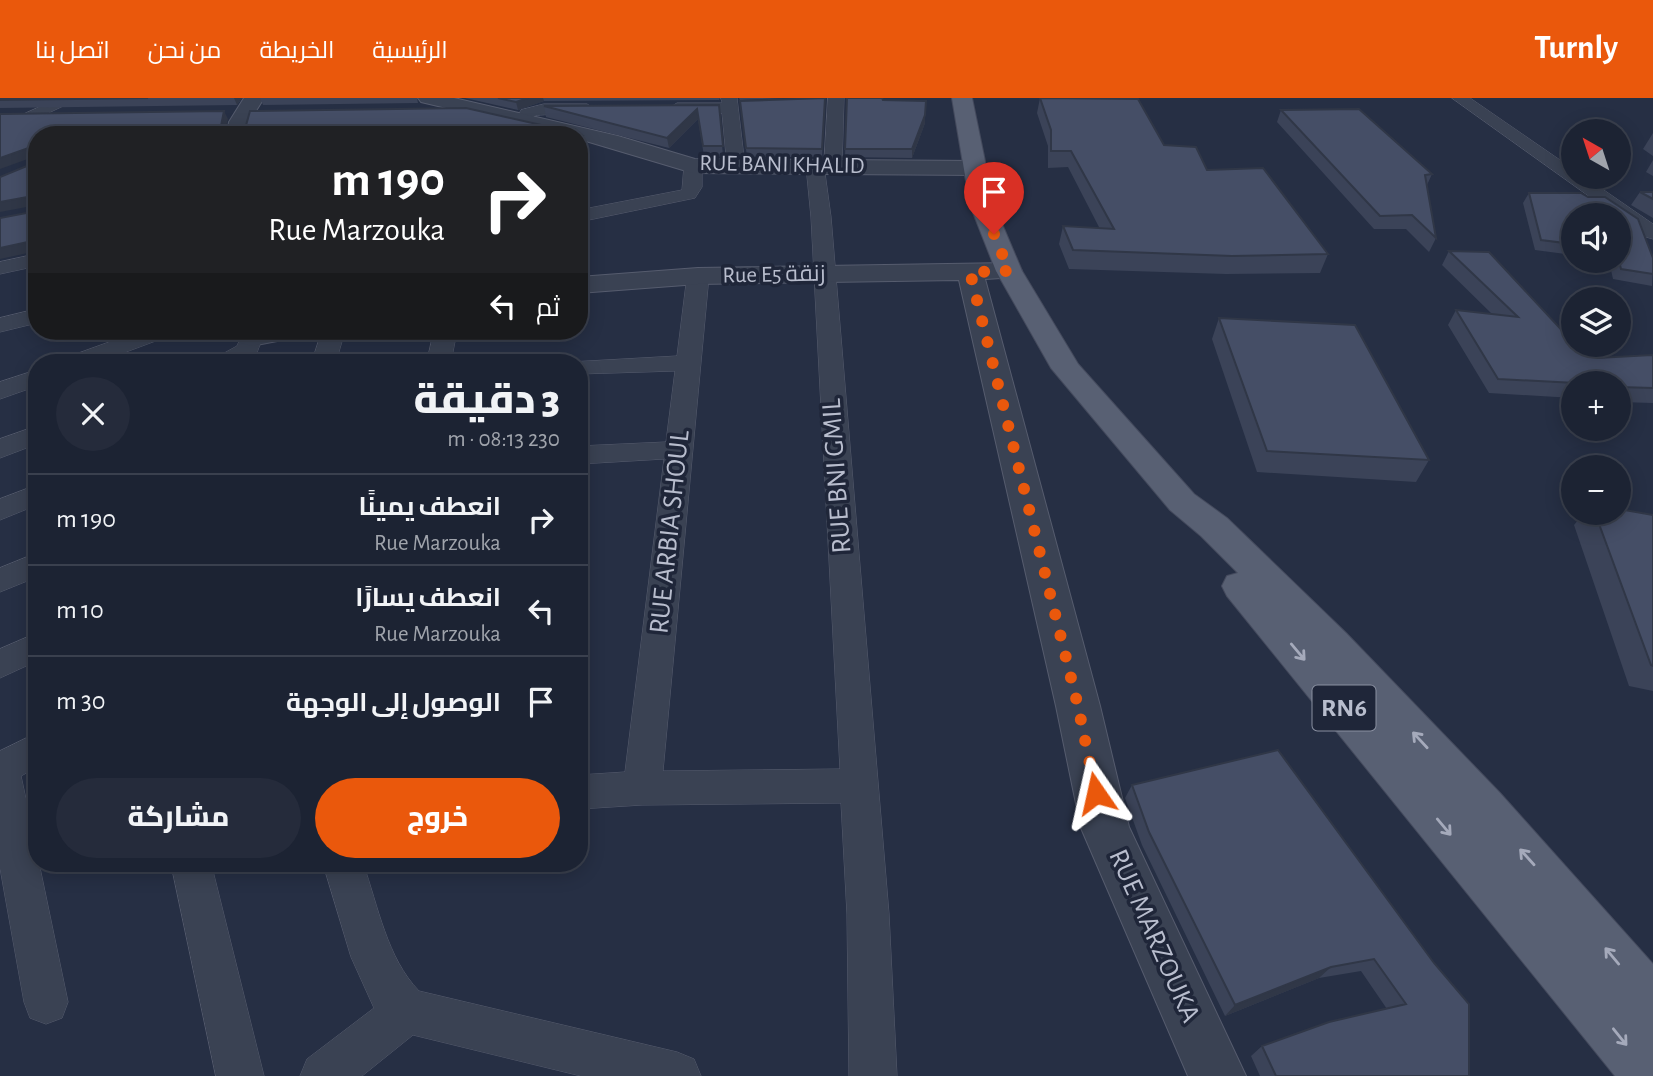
<!DOCTYPE html>
<html lang="ar">
<meta charset="utf-8">
<style>
body{margin:0;font-family:"Alegreya Sans",Cairo,sans-serif;background:#252b3b;color:#f1f3f6;direction:rtl;height:100vh;display:flex;flex-direction:column;font-size:26px;white-space:nowrap}
*{box-sizing:border-box;margin:0}
p{font-size:23px;color:#a0a4ac}
.icon{flex:none;width:38px;height:38px;fill:none;stroke:currentColor;stroke-width:2;stroke-linecap:round;stroke-linejoin:round}
.map{position:relative;flex:1;overflow:hidden;direction:ltr}
.side{position:absolute;left:28px;top:256px;width:560px;height:518px;display:flex;flex-direction:column;background:#1c2333;border-radius:28px;box-shadow:0 4px 18px #0003,0 0 0 2px #3a404e;direction:rtl}
.side>*{flex:none}
.hud{position:absolute;left:28px;top:28px;width:560px;height:214px;border-radius:28px;box-shadow:0 4px 18px #0003,0 0 0 2px #3a404e;direction:rtl;background:#202124;color:#fff;overflow:hidden}
.needle{width:46px;rotate:321deg}
.controls{position:absolute;left:1561px;top:21px;display:grid;gap:14px}
.controls a{display:grid;place-items:center;width:70px;height:70px;border-radius:50%;background:#1c2333;box-shadow:0 4px 18px #0003,0 0 0 2px #3a404e;font-size:35px}
.pin{position:absolute;display:grid;place-items:center;width:60px;height:60px;color:#fff;margin:-72px -30px;border-radius:50% 50% 50% 0;rotate:-45deg;box-shadow:0 0 7px #0007}
.pin .icon{rotate:45deg}
.me{position:absolute;width:77px;margin:-38px;rotate:349deg;stroke-linejoin:round;filter:drop-shadow(0 0 5px #0008)}
.turn{display:flex;align-items:center;gap:24px;height:147px;padding:0 28px;font-size:32px}
.turn .icon{width:91px;height:91px;stroke-width:2.5}
.turn b{display:block;font-size:49px;line-height:60px}
.then{display:flex;align-items:center;height:66px;padding:0 28px;background:#0003;gap:14px;font-size:26px}
.round{display:grid;place-items:center;flex:none;width:74px;height:74px;border-radius:37px;background:#252b3b}
.summary{display:flex;align-items:center;justify-content:space-between;height:119px;padding:0 28px}
h1{font-size:42px;font-weight:800;line-height:52px}
.action{display:flex;gap:14px;margin-top:auto;padding:14px 28px}
.action a{flex:1;height:80px;border-radius:42px;background:#ea580c;color:#fff;font-size:28px;font-weight:800;line-height:80px;text-align:center}
.action a+a{background:#252b3b;color:#f1f3f6}
ul{padding:0;list-style:none}
li{display:flex;align-items:center;gap:21px;height:91px;padding:0 28px;border-top:2px solid #3a404e}
li div{flex:1}
li b{display:block;font-size:26px}
li em{font-style:normal}
header{display:flex;align-items:center;gap:42px;box-sizing:border-box;height:98px;padding:0 35px;background:#ea580c;color:#fff}
header strong{font-size:33px}
nav{display:flex;gap:38px;margin-inline-start:auto;font-size:24px}
.map>svg:first-child{display:block}
</style>
<header>
<strong>Turnly</strong>
<nav><a>الرئيسية</a><a>الخريطة</a><a>من نحن</a><a>اتصل بنا</a></nav>
</header>
<div class="map">
<svg width="1653" height="978" viewBox="0 0 1653 978">
<rect width="100%" height="100%" fill="#262f44"/>
<g fill="none" stroke-linecap="round" stroke-linejoin="round">
<defs>
<path id="minor" d="M59 0H80L0 38V27Z
M721 0H737L745 68 742 72 736 73 727 68 722 15H677L669 10 677 5H722Z
M828 0H844L842 68 833 73 824 68Z
M1452 0H1470L1573 71V79H1585L1653 126V141L1646 139Z
M544 6H587L595 11C585 21 550 14 534 18L530 26 524 27 516 22 521 12Z
M693 63 702 68V89L695 100 579 124V112L682 92 684 68Z
M815 63 824 68 831 119 889 816 897 978H849L847 816 841 705 642 707 579 711V677L625 674 664 361 579 366V348L666 344 675 273 579 276V264H570L677 258 687 178 690 173H706L709 178 663 673 840 671 811 119 806 68Z
M37 156V168L0 176V164Z
M37 211V225L0 234V220Z
M140 233H173L169 238 99 264H65L68 259Z
M248 233 259 234 263 239 256 257 243 264H214L217 259 237 248 243 234Z
M322 233H345L336 264H312Z
M434 233H457L451 264H427Z
M37 272V288L0 301V284Z
M37 328V346L0 360V341Z
M37 387V407L0 422V401Z
M37 455V479L0 494V470Z
M37 535V563L0 580V551Z
M37 635V669L21 678 37 752V765H39L68 904 62 920 46 926 30 920 24 904 0 770V653Z
M171 765H211L264 978H216Z
M323 765H363C378 808 387 860 419 893L677 954 694 961 701 978H581L413 937 362 978H300L307 961 374 910 351 859Z"/>
<path id="tertiary" d="M244 0H264L249 24 247 37H227L229 24Z
M418 0H454L618 38 695 61 977 63 985 65 988 70 985 75 977 77 693 75 579 41V37H561L421 4Z
M1009 165 1018 167 1022 173 1018 179 985 181 1100 608 1129 729 1246 978H1188L1081 730 1056 608 959 182 698 186 579 195V179L698 170Z
M237 233H302L298 239 251 248 241 245Z"/>
<path id="primary" d="M952 0H972L994 107 1022 173 1078 266 1194 396 1227 420 1346 535 1500 695 1653 866V978H1615L1227 498 1222 488 1227 478 1238 475 1201 438 1170 412 1051 270 996 173 970 107Z"/>
</defs>
<use href="#minor" stroke="#565c6e" stroke-width="1"/>
<use href="#tertiary" stroke="#565c6e" stroke-width="2"/>
<use href="#primary" stroke="#444a5d" stroke-width="2"/>
<use href="#minor" fill="#3a4253" fill-rule="evenodd"/>
<use href="#tertiary" fill="#3a4253" fill-rule="evenodd"/>
<use href="#primary" fill="#586073" fill-rule="evenodd"/>
</g>
<path fill="#3b4358" d="M0 0H242L237 7 0 10Z
M260 0H417L418 5 263 7Z
M465 0H720L719 2 544 3 518 12Z
M739 0H785L740 2Z
M847 0 883 2 925 25 912 60 845 59Z
M1040 0 1164 47 1207 72 1328 156 1320 175 1226 176 1069 171 1059 146 1063 128 1100 131 1068 69 1048 70V48L1037 15Z
M719 7 723 59 704 58 698 21 669 50 546 19 544 8Z
M825 8 822 59H747L741 11Z
M1281 12 1432 76 1427 87 1436 140 1429 154 1406 131H1374L1277 24Z
M1653 35V58L1643 51Z
M1653 62V78L1646 74Z
M1640 94H1653V120L1631 107Z
M1529 95H1581L1588 99H1605L1638 121 1653 160 1652 188 1613 181 1609 163H1619V117H1573V157L1535 152 1523 105Z
M1449 153 1566 236 1568 233 1597 260 1653 258V305L1619 304V285H1573V300L1489 295 1448 227 1456 212 1492 216 1442 167Z
M1219 220 1429 362 1416 384 1257 374 1212 241Z
M1584 415H1619L1653 417V593L1629 588 1574 427Z
M1278 652 1469 978H1260L1251 958 1262 948 1387 911 1361 873 1319 880 1225 918 1142 747 1125 700 1132 687Z"/>
<path fill="#303747" d="M234 0H242L237 7Z
M528 0H543L544 3 518 12 516 4Z
M697 11 698 21 669 50 667 40Z
M224 13 228 21 224 37 221 28Z
M925 17V25L912 60V51Z
M579 37H582L583 45 579 46Z
M31 49 36 58 0 71V60Z
M33 98 37 107 0 114V104Z
M37 142V153L0 161V150Z
M1331 869 1319 880 1225 918 1235 907Z"/>
<path fill="#454e66" stroke="#303747" stroke-width="2" d="M0 0H148L0 2Z
M498 0H528L516 4Z
M825 0 822 51 746 50 740 3Z
M847 0H882L883 2 926 3 925 17 912 51H845Z
M1040 0 1138 1 1164 47 1196 49 1207 72 1263 70 1328 156 1232 158 1073 152 1063 128 1114 131 1071 53H1051V32Z
M719 7 723 48H703L697 11 667 40 544 8Z
M466 10 559 31H575L582 37H37V142L0 150V120L32 114 33 98 0 104V79L34 65V51L31 49 0 60V16L224 13 221 28 223 31H245L250 13Z
M1359 11 1432 76 1425 77 1436 140 1412 117 1380 118 1281 12Z
M1640 94H1653V101Z
M1529 95H1581L1588 99H1605L1638 121 1653 160V176L1621 171 1619 163V117H1573V146L1541 142Z
M1449 153 1489 154 1570 241 1568 233 1573 238V247H1583L1597 260 1652 257 1653 258V290L1619 289V285H1576L1498 281 1456 212 1518 219Z
M1219 220 1355 227 1429 362 1267 353Z
M1619 411 1653 417V568L1651 567 1595 415H1619Z
M1278 652 1434 865 1469 906V978H1276L1262 948 1329 924 1406 906 1374 861 1331 869 1235 907 1149 734 1132 687Z"/>
<defs><path id="oneway-shaft" d="M-6 0H5M1.5-3L5.5 0L1.5 3" fill="none" stroke-width="1.6" stroke-linecap="round" stroke-linejoin="round" transform="scale(1.75)"/></defs>
<g stroke="#a5aabb">
<use href="#oneway-shaft" transform="translate(1298 554) rotate(50)"/>
<use href="#oneway-shaft" transform="translate(1420 642) rotate(-133)"/>
<use href="#oneway-shaft" transform="translate(1444 729) rotate(50)"/>
<use href="#oneway-shaft" transform="translate(1527 759) rotate(-132)"/>
<use href="#oneway-shaft" transform="translate(1612 858) rotate(-130)"/>
<use href="#oneway-shaft" transform="translate(1620 939) rotate(51)"/>
</g>
<g fill="none" stroke-linecap="round" stroke-linejoin="round">
<path stroke="#ea580c" stroke-width="12" stroke-dasharray="0 21.6" d="M994 136 1009 173 970 174 1078 608 1096 695"/>
</g>
<g text-anchor="middle" dominant-baseline="central" stroke-width="7" stroke-linejoin="round" paint-order="stroke">
<g font-size="23" fill="#b8bdcd" stroke="#1f2639">
<text transform="translate(782 67) rotate(1)">RUE BANI KHALID</text>
<text transform="translate(774 177) rotate(-1)">Rue E5 زنقة</text>
</g>
<rect fill="#1f2639" stroke="#8a90a1" stroke-width="2" x="1312.5" y="587.5" width="63" height="45" rx="5"/>
<g font-size="26" font-weight="bold" fill="#b8bdcd">
<text x="1344" y="610">RN6</text>
</g>
<g font-size="28" fill="#b8bdcd" stroke="#1f2639">
<text transform="translate(837 378) rotate(-94)">RUE BNI GMIL</text>
<text transform="translate(670 434) rotate(-84)">RUE ARBIA SHOUL</text>
<text transform="translate(1154 838) rotate(66)">RUE MARZOUKA</text>
</g>
</g>
</svg>
<div class="controls">
<a><svg class="needle" viewBox="-14 -14 28 28"><path d="M0-13l5 13h-10z" fill="#e53935"/><path d="M0 13l5-13h-10z" fill="#a0a4ac"/></svg></a>
<a><svg class="icon" aria-label="sound" viewBox="0 0 24 24"><path d="M4 9h4l5-4v14l-5-4H4zM17 9q2 3 0 6"/></svg></a>
<a><svg class="icon" aria-label="layers" viewBox="0 0 24 24"><path d="M12 4l9 5-9 5-9-5zM3 14l9 5 9-5"/></svg></a>
<a>+</a>
<a>−</a>
</div>
<div class="pin" style="left:994px;top:136px;background:#d93025"><svg class="icon" aria-label="arrive" viewBox="0 0 24 24"><path d="M6 21V4h12l-3 4 3 4H6"/></svg></div>
<svg class="me" style="left:1096px;top:695px" viewBox="-20 -20 40 40"><path d="M0-17L14 15 0 8-14 15z" fill="#ea580c" stroke="#fff" stroke-width="4"/></svg>
<div class="hud">
<div class="turn"><svg class="icon" aria-label="right" viewBox="0 0 24 24"><path d="M7 20v-9h11M14 6l5 5-5 5"/></svg><div><b>190 m</b>Rue Marzouka</div></div>
<div class="then">ثم<svg class="icon" aria-label="left" viewBox="0 0 24 24"><path d="M17 20v-9H6M10 6l-5 5 5 5"/></svg></div>
</div>
<section class="side">
<div class="summary"><div><h1>3 دقيقة</h1><p>230 m · 08:13</p></div><a class="round"><svg class="icon" aria-label="close" viewBox="0 0 24 24"><path d="M6 6l12 12M18 6L6 18"/></svg></a></div>
<ul>
<li><svg class="icon" aria-label="right" viewBox="0 0 24 24"><path d="M7 20v-9h11M14 6l5 5-5 5"/></svg><div><b>انعطف يمينًا</b><p>Rue Marzouka</p></div><em>190 m</em></li>
<li><svg class="icon" aria-label="left" viewBox="0 0 24 24"><path d="M17 20v-9H6M10 6l-5 5 5 5"/></svg><div><b>انعطف يسارًا</b><p>Rue Marzouka</p></div><em>10 m</em></li>
<li><svg class="icon" aria-label="arrive" viewBox="0 0 24 24"><path d="M6 21V4h12l-3 4 3 4H6"/></svg><div><b>الوصول إلى الوجهة</b></div><em>30 m</em></li>
</ul>
<div class="action"><a>خروج</a><a>مشاركة</a></div>
</section>
</div>
